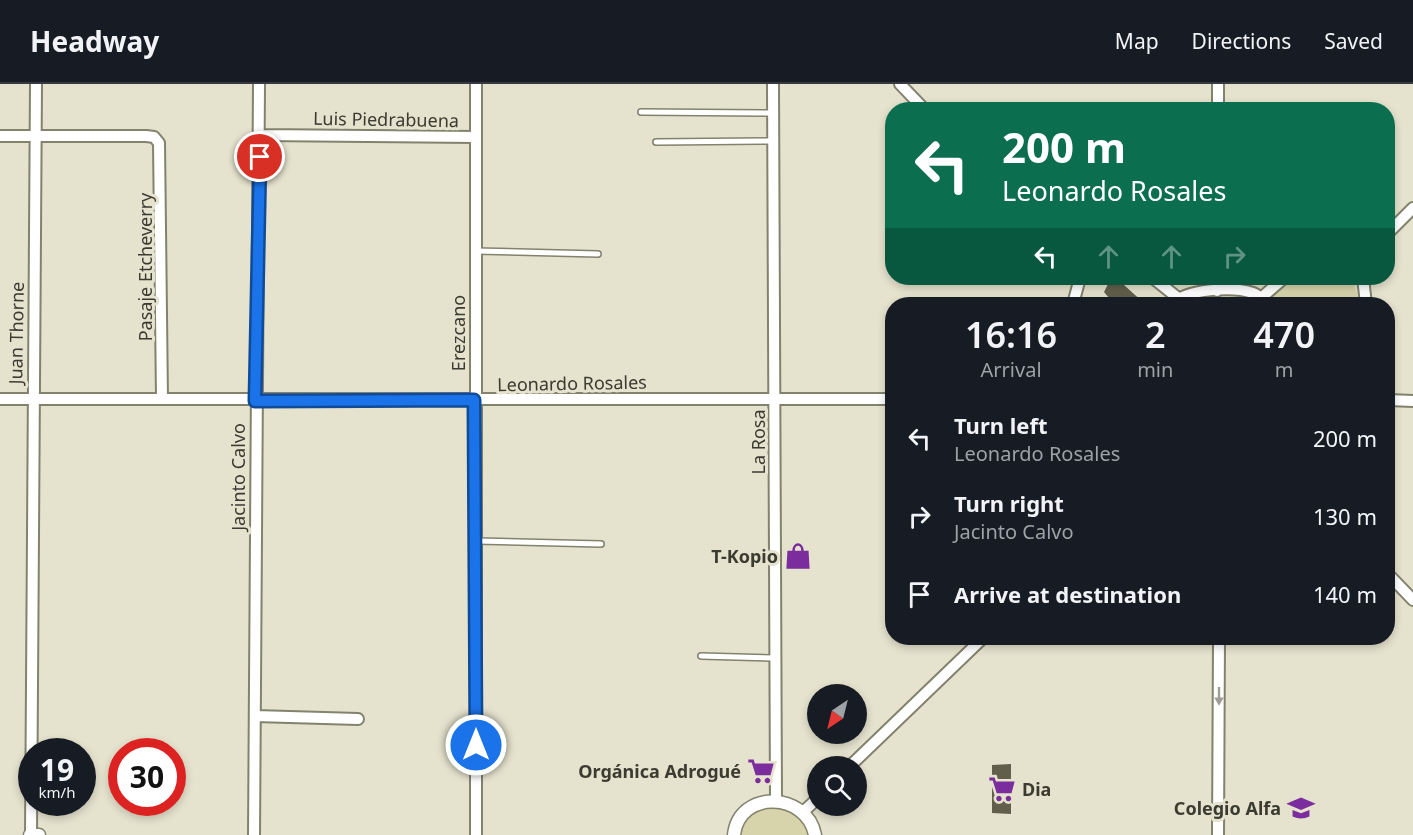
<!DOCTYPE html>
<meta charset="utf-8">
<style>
body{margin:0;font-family:"Noto Sans",sans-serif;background:#20242c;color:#f1f3f6;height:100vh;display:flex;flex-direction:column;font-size:22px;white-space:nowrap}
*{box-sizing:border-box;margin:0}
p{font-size:20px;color:#9ea1a6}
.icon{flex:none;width:33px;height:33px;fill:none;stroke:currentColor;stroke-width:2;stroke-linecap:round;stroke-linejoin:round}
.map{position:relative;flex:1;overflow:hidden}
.side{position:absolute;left:885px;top:213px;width:510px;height:348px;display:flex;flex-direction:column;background:#171b24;border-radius:24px;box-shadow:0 3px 9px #0003}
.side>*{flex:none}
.hud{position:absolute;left:885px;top:18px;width:510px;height:183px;border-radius:24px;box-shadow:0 3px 9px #0003;background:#0b6e4f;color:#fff;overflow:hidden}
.needle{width:39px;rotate:215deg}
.fabs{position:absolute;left:807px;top:600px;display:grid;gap:12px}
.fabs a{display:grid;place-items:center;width:60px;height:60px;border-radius:50%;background:#171b24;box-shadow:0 3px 9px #0003;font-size:30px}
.speed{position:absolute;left:18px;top:654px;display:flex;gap:12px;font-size:30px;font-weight:700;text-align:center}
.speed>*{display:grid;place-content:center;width:78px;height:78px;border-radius:50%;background:#171b24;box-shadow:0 3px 9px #0003;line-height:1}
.speed small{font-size:15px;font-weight:400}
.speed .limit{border:9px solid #d22;background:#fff;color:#111}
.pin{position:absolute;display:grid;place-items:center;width:51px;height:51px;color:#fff;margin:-26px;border:3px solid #fff;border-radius:50%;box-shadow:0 2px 6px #0007}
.me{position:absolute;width:66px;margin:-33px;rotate:0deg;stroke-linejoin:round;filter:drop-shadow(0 0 4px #0008)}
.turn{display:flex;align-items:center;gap:21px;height:126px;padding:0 18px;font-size:27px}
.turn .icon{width:78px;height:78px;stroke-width:2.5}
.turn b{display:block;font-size:42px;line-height:51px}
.lanes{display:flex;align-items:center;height:57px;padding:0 18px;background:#0003;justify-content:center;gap:30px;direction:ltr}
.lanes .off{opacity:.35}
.eta{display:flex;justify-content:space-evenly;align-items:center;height:102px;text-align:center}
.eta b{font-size:36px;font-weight:600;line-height:42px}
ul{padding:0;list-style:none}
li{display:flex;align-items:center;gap:18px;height:78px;padding:0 18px}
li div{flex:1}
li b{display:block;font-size:22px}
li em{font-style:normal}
header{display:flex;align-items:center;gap:36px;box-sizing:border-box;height:84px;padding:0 30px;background:#171b24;border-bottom:2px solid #363941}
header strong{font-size:28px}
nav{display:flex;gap:33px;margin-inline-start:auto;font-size:21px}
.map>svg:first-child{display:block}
</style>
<header>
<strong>Headway</strong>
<nav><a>Map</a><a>Directions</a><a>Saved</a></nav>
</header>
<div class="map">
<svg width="1413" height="751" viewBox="0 0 1413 751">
<rect width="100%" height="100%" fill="#e5e3cd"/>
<path fill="#d7d3aa" d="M1294 194H1352L1360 220H1270L1267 217Z
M762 723C788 723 800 725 810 751H739L744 738Z"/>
<path fill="#615f4c" d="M1119 196 1124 201 1145 220H1114L1104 208 1109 198Z
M1011 680V730L992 729V681Z"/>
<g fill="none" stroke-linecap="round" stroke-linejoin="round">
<defs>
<path id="service" d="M641 28 773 29
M656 58 773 57
M475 167 598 170
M924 196 927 194
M477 457 601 460
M701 572 775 574"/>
<path id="minor" d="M476 0V751
M773 0 776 716
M900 0 925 26
M1218 26V0
M260 51 476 53
M0 52H146L154 53 159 59 162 315
M1388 149 1413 124
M1153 194 1178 214
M1363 194 1366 220
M1217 207V194
M1261 214 1284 194
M1073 220 1080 194
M1172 220C1187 205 1232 202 1253 209 1259 211 1263 216 1268 220
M0 315H892
M1388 316 1413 317
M1388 490 1413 516
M255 632 358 635
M850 682 983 554
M803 728 818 714
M31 751 36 0
M254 751 259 0
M1218 751 1219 554"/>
<path id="tertiary" d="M30 751H39
M734 751C739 705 807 708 815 751"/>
</defs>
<use href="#service" stroke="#83826d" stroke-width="8"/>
<use href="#minor" stroke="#83826d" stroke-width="14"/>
<use href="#tertiary" stroke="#83826d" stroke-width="15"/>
<use href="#service" stroke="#fff" stroke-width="5"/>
<use href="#minor" stroke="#fff" stroke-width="10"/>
<use href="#tertiary" stroke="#fff" stroke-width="12"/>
</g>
<defs><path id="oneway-solid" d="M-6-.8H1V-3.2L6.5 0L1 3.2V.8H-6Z" transform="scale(1.5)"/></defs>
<use fill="#9e9d98" href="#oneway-solid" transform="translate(1219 612) rotate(90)"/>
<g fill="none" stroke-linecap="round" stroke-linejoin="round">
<defs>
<path id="route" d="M260 73 255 317 474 316 476 661"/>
</defs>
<use href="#route" stroke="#114b97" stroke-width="15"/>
<use href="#route" stroke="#1a73e8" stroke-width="10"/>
</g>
<defs>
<symbol id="shop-bare" viewBox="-9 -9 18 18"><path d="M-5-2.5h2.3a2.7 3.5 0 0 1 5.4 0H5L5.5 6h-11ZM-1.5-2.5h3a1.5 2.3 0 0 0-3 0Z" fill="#7b2c9d" stroke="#e5e3cd" stroke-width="2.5" paint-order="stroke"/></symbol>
<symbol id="supermarket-bare" viewBox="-9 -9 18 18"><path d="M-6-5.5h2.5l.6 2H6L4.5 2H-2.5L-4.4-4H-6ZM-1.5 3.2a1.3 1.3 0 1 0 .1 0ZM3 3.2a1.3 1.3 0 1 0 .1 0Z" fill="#7b2c9d" stroke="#e5e3cd" stroke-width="2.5" paint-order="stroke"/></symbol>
<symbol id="school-bare" viewBox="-9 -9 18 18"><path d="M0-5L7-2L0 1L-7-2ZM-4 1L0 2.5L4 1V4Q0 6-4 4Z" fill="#7b2c9d" stroke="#e5e3cd" stroke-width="2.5" paint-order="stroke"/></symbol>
</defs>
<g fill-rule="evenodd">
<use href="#shop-bare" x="779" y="453" width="38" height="38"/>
<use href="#supermarket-bare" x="742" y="668" width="38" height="38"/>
<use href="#supermarket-bare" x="983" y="686" width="38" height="38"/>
<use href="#school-bare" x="1282" y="705" width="38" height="38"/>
</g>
<g text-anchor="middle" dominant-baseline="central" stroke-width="6" stroke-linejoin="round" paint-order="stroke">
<g font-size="18" fill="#3c3b32" stroke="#e5e3cd">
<text transform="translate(386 35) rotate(1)">Luis Piedrabuena</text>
<text transform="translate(145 183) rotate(-90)">Pasaje Etcheverry</text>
<text transform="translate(16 249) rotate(-89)">Juan Thorne</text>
<text transform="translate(458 249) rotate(-90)">Erezcano</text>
<text transform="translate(572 299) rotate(-1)">Leonardo Rosales</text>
<text transform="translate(758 358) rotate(-90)">La Rosa</text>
<text transform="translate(238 393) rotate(-90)">Jacinto Calvo</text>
</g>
<g font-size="18" font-weight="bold" fill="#3c3b32" stroke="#e5e3cd" text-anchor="end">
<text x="778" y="472">T-Kopio</text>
<text x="741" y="687">Orgánica Adrogué</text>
<text x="1022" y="705" text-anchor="start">Dia</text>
<text x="1281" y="724">Colegio Alfa</text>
</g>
</g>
</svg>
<div class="fabs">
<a><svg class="needle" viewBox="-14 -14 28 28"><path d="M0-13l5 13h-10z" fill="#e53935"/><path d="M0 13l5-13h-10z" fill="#9ea1a6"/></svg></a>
<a><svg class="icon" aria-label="search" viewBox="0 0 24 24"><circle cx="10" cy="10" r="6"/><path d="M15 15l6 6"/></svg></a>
</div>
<div class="speed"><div>19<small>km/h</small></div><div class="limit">30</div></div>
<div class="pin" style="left:260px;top:73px;background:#d93025"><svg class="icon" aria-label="arrive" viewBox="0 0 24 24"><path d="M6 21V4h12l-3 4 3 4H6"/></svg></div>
<svg class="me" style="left:476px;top:661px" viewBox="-20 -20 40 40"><circle r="17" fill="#1a73e8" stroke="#fff" stroke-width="3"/><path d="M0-11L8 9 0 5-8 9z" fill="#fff"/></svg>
<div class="hud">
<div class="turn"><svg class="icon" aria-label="left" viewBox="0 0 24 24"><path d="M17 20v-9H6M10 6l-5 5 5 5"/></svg><div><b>200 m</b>Leonardo Rosales</div></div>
<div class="lanes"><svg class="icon" aria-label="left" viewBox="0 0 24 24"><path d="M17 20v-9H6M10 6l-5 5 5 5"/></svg><svg class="icon off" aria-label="ahead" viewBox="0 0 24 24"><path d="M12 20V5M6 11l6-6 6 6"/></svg><svg class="icon off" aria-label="ahead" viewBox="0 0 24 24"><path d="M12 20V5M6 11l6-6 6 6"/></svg><svg class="icon off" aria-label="right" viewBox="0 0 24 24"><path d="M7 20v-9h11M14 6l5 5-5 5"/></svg></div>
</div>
<section class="side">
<div class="eta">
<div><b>16:16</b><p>Arrival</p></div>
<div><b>2</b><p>min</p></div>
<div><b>470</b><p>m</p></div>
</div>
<ul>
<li><svg class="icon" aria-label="left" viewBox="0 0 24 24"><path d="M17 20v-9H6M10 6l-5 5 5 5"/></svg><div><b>Turn left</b><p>Leonardo Rosales</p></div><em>200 m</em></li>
<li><svg class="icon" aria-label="right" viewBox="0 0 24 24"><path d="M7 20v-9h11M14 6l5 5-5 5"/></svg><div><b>Turn right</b><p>Jacinto Calvo</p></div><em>130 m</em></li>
<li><svg class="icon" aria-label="arrive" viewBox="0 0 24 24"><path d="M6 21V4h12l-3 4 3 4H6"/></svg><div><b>Arrive at destination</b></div><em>140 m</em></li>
</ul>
</section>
</div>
